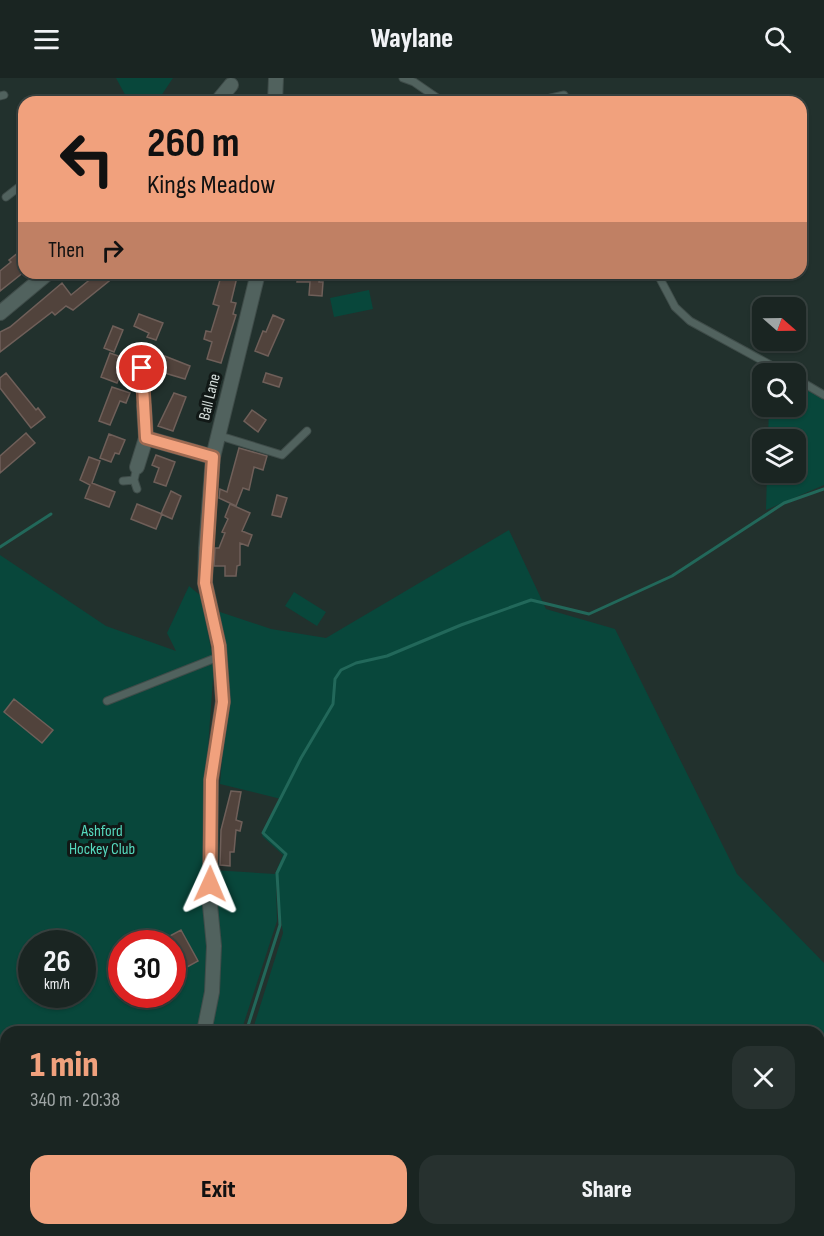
<!DOCTYPE html>
<meta charset="utf-8">
<style>
body{margin:0;font-family:"Sofia Sans Condensed",sans-serif;background:#27312f;color:#f1f3f6;height:100vh;display:flex;flex-direction:column;font-size:22px;white-space:nowrap}
*{box-sizing:border-box;margin:0}
p{font-size:20px;color:#9fa5a5}
.icon{flex:none;width:33px;height:33px;fill:none;stroke:currentColor;stroke-width:2;stroke-linecap:round;stroke-linejoin:round}
.map{position:relative;flex:1;overflow:hidden}
.panel{position:absolute;left:0px;top:948px;width:825px;height:210px;display:flex;flex-direction:column;background:#1a2522;border-radius:18px 18px 0 0;box-shadow:0 2px 4px #0004,0 0 0 2px #384240}
.panel>*{flex:none}
.guide{position:absolute;left:18px;top:18px;width:789px;height:183px;border-radius:18px;box-shadow:0 2px 4px #0004,0 0 0 2px #384240;background:#f1a17d;color:#111;overflow:hidden}
.needle{width:39px;rotate:110deg}
.controls{position:absolute;left:752px;top:219px;display:grid;gap:12px}
.controls a{display:grid;place-items:center;width:54px;height:54px;border-radius:12px;background:#1a2522;box-shadow:0 2px 4px #0004,0 0 0 2px #384240;font-size:30px}
.speed{position:absolute;left:18px;top:852px;display:flex;gap:12px;font-size:30px;font-weight:700;text-align:center}
.speed>*{display:grid;place-content:center;width:78px;height:78px;border-radius:50%;background:#1a2522;box-shadow:0 2px 4px #0004,0 0 0 2px #384240;line-height:1}
.speed small{font-size:15px;font-weight:400}
.speed .limit{border:9px solid #d22;background:#fff;color:#111}
.pin{position:absolute;display:grid;place-items:center;width:51px;height:51px;color:#fff;margin:-26px;border:3px solid #fff;border-radius:50%;box-shadow:0 2px 6px #0007}
.me{position:absolute;width:66px;margin:-33px;rotate:1deg;stroke-linejoin:round;filter:drop-shadow(0 0 4px #0008)}
.turn{display:flex;align-items:center;gap:21px;height:126px;padding:0 30px;font-size:27px}
.turn .icon{width:78px;height:78px;stroke-width:2.5}
.turn b{display:block;font-size:42px;line-height:51px}
.then{display:flex;align-items:center;height:57px;padding:0 30px;background:#0003;gap:12px;font-size:22px}
.round{display:grid;place-items:center;flex:none;width:63px;height:63px;border-radius:18px;background:#27312f}
.headline{display:flex;align-items:center;justify-content:space-between;height:102px;padding:0 30px}
h1{font-size:36px;font-weight:800;line-height:45px;color:#f1a17d}
.cta{display:flex;gap:12px;margin-top:auto;padding:12px 30px}
.cta a{flex:1;height:69px;border-radius:18px;background:#f1a17d;color:#111;font-size:24px;font-weight:800;line-height:69px;text-align:center}
.cta a+a{background:#27312f;color:#f1f3f6}
header{display:flex;justify-content:space-between;align-items:center;height:78px;padding:0 30px;background:#1a2522;font-size:27px;font-weight:800}
.map>svg:first-child{display:block}
</style>
<header><svg class="icon" aria-label="menu" viewBox="0 0 24 24"><path d="M4 6h16M4 12h16M4 18h16"/></svg>Waylane<svg class="icon" aria-label="search" viewBox="0 0 24 24"><circle cx="10" cy="10" r="6"/><path d="M15 15l6 6"/></svg></header>
<div class="map">
<svg width="824" height="1158" viewBox="0 0 824 1158">
<rect width="100%" height="100%" fill="#22312d"/>
<path fill="#08473b" fill-rule="evenodd" d="M116 0H173L157 24H129Z
M369 212 373 231 334 239 330 220Z
M795 305 824 322V407L766 432 767 395 795 394V362L768 361 769 329 795 328Z
M509 452 546 531 615 551 737 796 824 885V1158H194L196 1152H819V954H252L283 855 276 806 277 843 241 954H209L219 912 213 792 275 796 283 777 262 758 281 721 220 706 229 601 217 533 271 551 326 560Z
M0 477 106 548 176 573 167 555 189 508 201 518 214 587 203 738 207 904 199 954H6V1152H39L35 1158H10L0 1150ZM32 866H82V916H32ZM122 866H172V916H122Z
M294 514 326 534 317 548 285 528Z
M103 1152H185L183 1158H110L101 1155Z"/>
<g fill="none" stroke-linecap="round" stroke-linejoin="round">
<path stroke="#22685a" stroke-width="3" d="M0 469 51 436
M246 954 280 847 277 795 286 776 263 755 301 680 333 626 335 601 341 592 356 585 387 578 461 547 531 522 589 536 672 498 784 425 824 411
M191 1158 192 1152"/>
</g>
<path fill="#51433c" stroke="#6f5f59" stroke-width="1.5" d="M24 170V194L0 213V193L11 184 9 182Z
M98 195H119L73 232 66 228 55 237 52 234 0 274V254L10 249 62 205 71 217Z
M222 195H238L231 224 236 225 233 236 236 237 221 285 207 281 212 264 204 261 206 253 211 254 219 228 213 226Z
M298 195H320L319 204H323L322 218 309 217 310 204H297Z
M139 236 163 245 156 262 147 259 149 255 134 248Z
M273 237 284 242 268 278 255 273 263 253 266 254Z
M113 248 123 252 114 274 104 270Z
M110 275 121 279 117 290 122 292 117 305 101 299Z
M157 275 190 288 185 301 151 291Z
M6 295 36 332 38 330 45 339 31 350 0 310V300Z
M266 295 282 300 279 309 263 304Z
M112 309 130 315 126 325 120 323 110 347 99 343Z
M174 315 186 319 173 353 158 348Z
M252 332 266 342 258 354 244 343Z
M26 355 35 365 0 395V378Z
M109 356 125 362 119 376 115 375 111 384 100 380Z
M239 370 267 378 263 392 254 389 249 412 243 410 236 428 219 420 220 411 227 414Z
M156 377 175 384 166 408 154 404 159 390 152 387Z
M89 379 100 383 92 405 115 414 109 429 85 420 90 407 80 402Z
M171 413 181 418 172 441 161 436Z
M277 417 287 420 281 439 272 437Z
M137 426 162 436 156 451 131 441Z
M230 426 250 435 242 453 252 457 248 468 240 465V487L237 488 236 498H225V488H214L215 470H219L225 455 222 454 228 441 225 439Z
M14 621 53 652 42 665 4 634Z
M231 713 241 714 236 742 242 744 240 753 236 752 234 774H230V788L220 787 221 752Z
M181 852 198 883 178 894 172 883V866H155Z"/>
<g fill="none" stroke-linecap="round" stroke-linejoin="round">
<defs>
<path id="service" d="M403 0 414 4 443 24
M0 18 4 17
M534 24 564 17 568 24
M6 119 24 105
M657 195 675 229 690 243 787 296
M142 290 144 328
M795 300 824 317
M217 357 282 377 307 353
M123 403 134 402
M137 411 134 402 137 389
M107 623 218 579"/>
<path id="minor" d="M217 24 231 7
M275 24 276 0
M0 235 48 195
M146 360 213 379
M137 389 146 360 144 328
M204 954 212 914 214 868 210 827 211 702 223 623 219 568 205 505 206 470 213 379 258 195
M92 1158 96 1152"/>
</defs>
<use href="#service" stroke="#3f4c49" stroke-width="9"/>
<use href="#minor" stroke="#3f4c49" stroke-width="16"/>
<use href="#service" stroke="#51625e" stroke-width="7"/>
<use href="#minor" stroke="#51625e" stroke-width="14"/>
</g>
<g fill="none" stroke-linecap="round" stroke-linejoin="round">
<defs>
<path id="route" d="M142 290 146 360 213 379 205 505 219 568 223 624 211 702 210 806"/>
</defs>
<use href="#route" stroke="#9d6951" stroke-width="15"/>
<use href="#route" stroke="#f1a17d" stroke-width="10"/>
</g>
<g text-anchor="middle" dominant-baseline="central" stroke-width="6" stroke-linejoin="round" paint-order="stroke">
<g font-size="16" fill="#d4ddda" stroke="#111816">
<text transform="translate(210 319) rotate(-76)">Ball Lane</text>
</g>
<g font-size="16" fill="#56d9be" stroke="#111816">
<text x="102" y="753">Ashford<tspan x="102" dy="18">Hockey Club</tspan></text>
</g>
</g>
</svg>
<div class="controls">
<a><svg class="needle" viewBox="-14 -14 28 28"><path d="M0-13l5 13h-10z" fill="#e53935"/><path d="M0 13l5-13h-10z" fill="#9fa5a5"/></svg></a>
<a><svg class="icon" aria-label="search" viewBox="0 0 24 24"><circle cx="10" cy="10" r="6"/><path d="M15 15l6 6"/></svg></a>
<a><svg class="icon" aria-label="layers" viewBox="0 0 24 24"><path d="M12 4l9 5-9 5-9-5zM3 14l9 5 9-5"/></svg></a>
</div>
<div class="speed"><div>26<small>km/h</small></div><div class="limit">30</div></div>
<div class="pin" style="left:142px;top:290px;background:#d93025"><svg class="icon" aria-label="arrive" viewBox="0 0 24 24"><path d="M6 21V4h12l-3 4 3 4H6"/></svg></div>
<svg class="me" style="left:210px;top:806px" viewBox="-20 -20 40 40"><path d="M0-17L14 15 0 8-14 15z" fill="#f1a17d" stroke="#fff" stroke-width="4"/></svg>
<div class="guide">
<div class="turn"><svg class="icon" aria-label="left" viewBox="0 0 24 24"><path d="M17 20v-9H6M10 6l-5 5 5 5"/></svg><div><b>260 m</b>Kings Meadow</div></div>
<div class="then">Then<svg class="icon" aria-label="right" viewBox="0 0 24 24"><path d="M7 20v-9h11M14 6l5 5-5 5"/></svg></div>
</div>
<section class="panel">
<div class="headline"><div><h1>1 min</h1><p>340 m · 20:38</p></div><a class="round"><svg class="icon" aria-label="close" viewBox="0 0 24 24"><path d="M6 6l12 12M18 6L6 18"/></svg></a></div>
<div class="cta"><a>Exit</a><a>Share</a></div>
</section>
</div>
